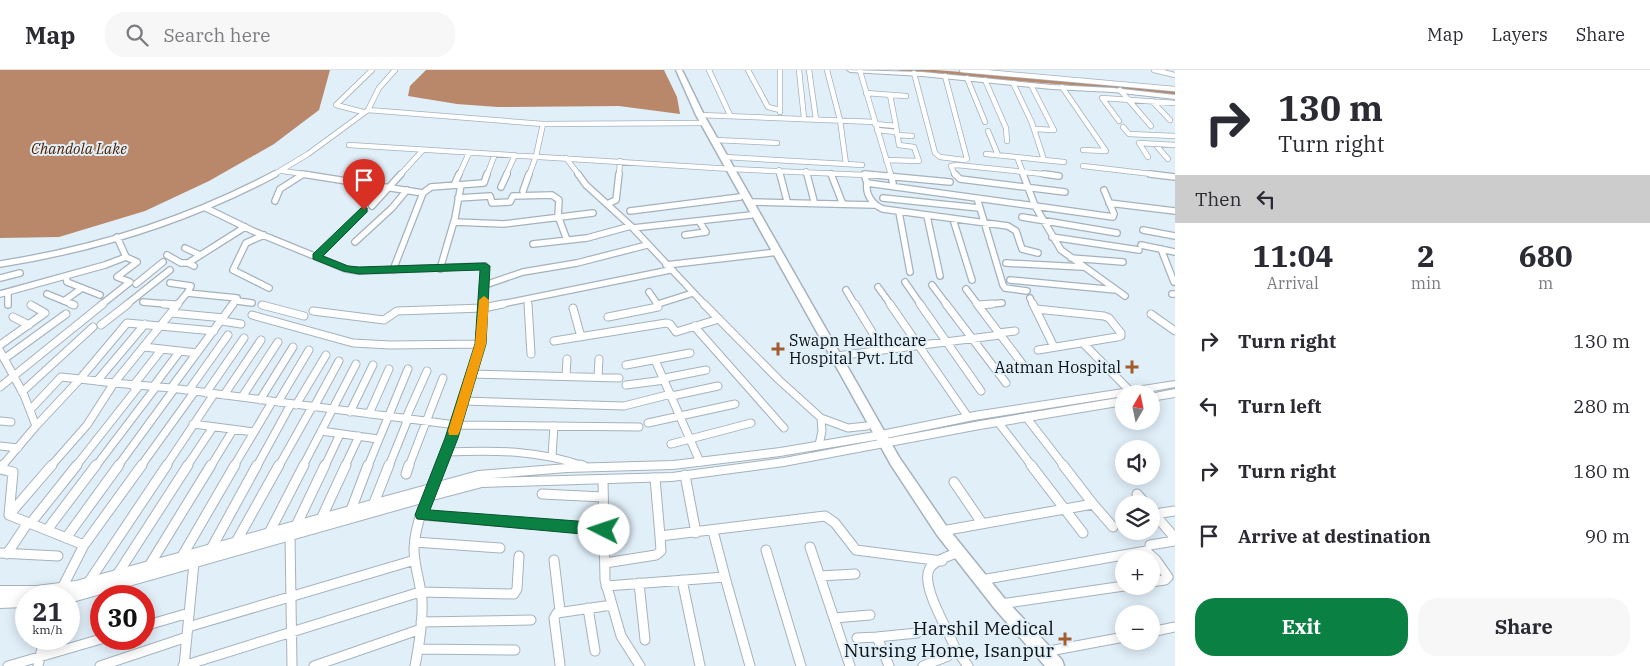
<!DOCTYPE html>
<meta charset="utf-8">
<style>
body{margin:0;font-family:"IBM Plex Serif",serif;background:#f7f7f7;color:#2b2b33;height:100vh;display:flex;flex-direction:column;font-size:19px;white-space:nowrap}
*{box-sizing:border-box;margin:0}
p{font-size:16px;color:#7c7c81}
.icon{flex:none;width:28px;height:28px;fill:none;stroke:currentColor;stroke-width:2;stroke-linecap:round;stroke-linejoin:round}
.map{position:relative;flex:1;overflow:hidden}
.panel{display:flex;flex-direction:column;background:#fff;width:475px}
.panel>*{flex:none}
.banner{background:#fff;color:#2b2b33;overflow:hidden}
.needle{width:32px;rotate:9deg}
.buttons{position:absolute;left:1115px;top:315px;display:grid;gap:10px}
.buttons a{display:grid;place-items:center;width:45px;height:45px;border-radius:50%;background:#fff;box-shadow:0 2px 12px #0003;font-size:25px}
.speed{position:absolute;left:15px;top:515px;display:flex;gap:10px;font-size:25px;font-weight:700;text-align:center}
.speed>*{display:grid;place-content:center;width:65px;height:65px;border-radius:50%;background:#fff;box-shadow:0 2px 12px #0003;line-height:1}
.speed small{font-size:12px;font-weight:400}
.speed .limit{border:8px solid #d22;background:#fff;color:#111}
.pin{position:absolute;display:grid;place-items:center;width:42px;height:42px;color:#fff;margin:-51px -21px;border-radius:50% 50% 50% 0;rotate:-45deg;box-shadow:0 0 5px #0007}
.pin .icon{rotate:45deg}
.me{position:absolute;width:55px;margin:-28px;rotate:274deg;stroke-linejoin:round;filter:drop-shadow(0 0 4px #0008)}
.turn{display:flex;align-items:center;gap:18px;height:105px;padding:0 20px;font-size:22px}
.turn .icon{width:65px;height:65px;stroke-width:2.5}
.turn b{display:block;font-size:35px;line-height:42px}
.then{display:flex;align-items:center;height:48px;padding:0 20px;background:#0003;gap:10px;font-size:19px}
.eta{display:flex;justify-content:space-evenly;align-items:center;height:85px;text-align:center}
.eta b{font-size:30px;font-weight:700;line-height:35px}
.action{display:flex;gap:10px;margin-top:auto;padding:10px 20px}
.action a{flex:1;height:58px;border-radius:20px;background:#0b8043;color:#fff;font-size:20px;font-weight:700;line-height:58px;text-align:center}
.action a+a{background:#f7f7f7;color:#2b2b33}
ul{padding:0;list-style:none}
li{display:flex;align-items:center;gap:15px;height:65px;padding:0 20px}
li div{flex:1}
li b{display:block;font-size:19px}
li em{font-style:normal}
header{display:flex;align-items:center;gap:30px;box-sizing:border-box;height:70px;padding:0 25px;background:#fff;border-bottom:1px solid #e1e1e2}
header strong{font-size:24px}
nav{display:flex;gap:28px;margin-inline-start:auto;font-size:18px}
.search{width:350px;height:45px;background:#f7f7f7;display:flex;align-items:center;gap:12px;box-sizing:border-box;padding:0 18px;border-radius:20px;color:#7c7c81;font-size:19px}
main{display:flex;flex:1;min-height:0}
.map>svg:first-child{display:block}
</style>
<header>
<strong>Map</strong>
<div class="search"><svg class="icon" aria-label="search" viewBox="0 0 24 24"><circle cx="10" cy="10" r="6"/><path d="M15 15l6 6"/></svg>Search here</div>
<nav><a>Map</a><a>Layers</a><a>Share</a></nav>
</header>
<main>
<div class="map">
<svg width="1175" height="596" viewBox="0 0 1175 596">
<rect width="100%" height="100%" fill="#e1eff9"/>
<path fill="#b98769" d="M0 0H330L319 40 274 74 209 111 145 141 59 167 0 168Z
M426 0H664L677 27 680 44 619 36 498 37 457 34 408 26 410 16Z"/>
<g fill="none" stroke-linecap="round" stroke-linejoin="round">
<path stroke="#b98769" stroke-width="5" d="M901 0 1076 13 1175 24"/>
<defs>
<path id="minor-far3" d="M709 0 730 45
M748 0 768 37 780 40
M780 0V42
M799 0 804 48
M809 0 816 49
M962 0 1175 19
M1154 0 1175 5
M860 1 891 105
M914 3 935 83 940 87 964 90 967 89 945 6
M967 8 985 52
M985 10 1006 58 1007 71
M1013 13 1032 53 1044 90 1064 92
M1031 15 1054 60 1034 59
M1062 17 1106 81 1083 80
M1120 20 1151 56
M866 23 906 26
M890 25 896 56
M1152 31 1170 50
M368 40 379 18 395 0
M363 42 336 35 372 0
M700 45 875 52
M1119 51 1102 28 1175 33
M875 54 896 56 899 75 914 77 919 91 886 90
M1123 57 1129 64 1175 66
M877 60 896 62
M988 61 998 85
M897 65 912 66
M715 70 777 73
M1155 74 1168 89
M349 75 731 99 865 105
M986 84 1044 90
M725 87 846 94 840 50 827 0
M1017 87 1024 105
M1148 87 1139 73 1175 75
M566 88 579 105
M846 94 862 95
M1083 96 1160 105
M779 100 780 105
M283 101 310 105
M806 101 807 105
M831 103 832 105
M865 104 878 105
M273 105 308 84 368 40 543 54 705 53
M400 105 423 80
M459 105 469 83
M487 105 495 84
M506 105 515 85
M529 105 536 86 543 54
M619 105 620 91
M955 105 951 96 957 95 1053 105"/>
<path id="minor-far2" d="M302 104 423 123
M578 104 586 115 631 156 705 235
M780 104 787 131
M807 104 814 131
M831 104 842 132
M864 104 867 113 1035 136 1023 104
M865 104 950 112
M890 104 893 113
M955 104 960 109 1065 122
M1044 104 1059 106
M1150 104 1175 107
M867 113C865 125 873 135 883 139L1008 156 1016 161 1022 179 1038 183
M501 117 507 104
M1104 120 1114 144 1113 147 1035 136 1061 180 1125 226
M523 121 529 104
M458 128 490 126 492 133 510 132 513 126 552 125 559 130 558 146 567 170
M883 128 979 138
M977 128 1003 215 1005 218 1027 221
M275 131 280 119 302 105
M749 132 874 135
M1109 133 1175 141
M607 134 616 130 619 104
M372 136 401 104
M206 138 253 161 346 199 359 201 485 196 483 235
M630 141 740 127
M899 142 910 202
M927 146 940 206
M1022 147 1117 163
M953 149 972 210
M454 152 504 154 593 143
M633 158 751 145
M1143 160 1175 166
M264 165 246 173 233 200 269 218
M685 165 706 162 699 151
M1052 167 1139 180
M355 172 392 138 407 120
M533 174 587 168 631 156
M1141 175 1175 182
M185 178 200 185
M1161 179 1174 212
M167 185 181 193H188
M317 187 364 140
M1071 188 1123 192
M1006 193 1082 197
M0 194C96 179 190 149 275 104
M666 195 778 182
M194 196 188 193 245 157
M440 199 455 148 461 115 455 113 459 104
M393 200 423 123 431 117 484 113 487 104
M66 206 67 212 100 225
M0 208 20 203
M1010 210 1116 220
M905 212 921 235
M170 213 191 216 187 223
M136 214 163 192
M485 215 523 202 577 193 647 175
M932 215 947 235
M878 217 891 235
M966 219 978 235
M846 220 855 235
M8 222V235
M649 222 658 235
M0 224 105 195 126 187 117 167
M47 224 74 235
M1172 224H1175
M1030 228 1033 235
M528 229V235
M64 231 82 218
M237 231 252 233
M143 232 177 235
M658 234 693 223
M101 235 130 212 117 207 137 192 126 187
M126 235 170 200
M177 235 187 223 237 228 232 235
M497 235 670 200
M978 235 1002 233"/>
<path id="minor-far1" d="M71 234 74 235
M164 234 177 235
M528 234 531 284
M704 234 779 310 821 348 822 361 819 375
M855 234 883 280
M890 234 968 347
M920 234 981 321
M946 234 1006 313
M977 234 1027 300
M1033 234 1054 277
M262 235 304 246
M978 235 992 234
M573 238 581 267
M1036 239 1104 246 1109 248 1121 263V266L1117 267 1038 280
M313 241 384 250 397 241 483 238 503 234
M171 243 224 248
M1151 244 1175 261
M252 245 353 273 390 275 481 274
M13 247 29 255
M608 247 658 237 657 234
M222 251 241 254
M101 255 128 234
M694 256 784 358
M998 263 1015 261
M554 271 666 253 670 254 676 262 719 249
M1083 273 1130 321
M0 275 45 243 31 235
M144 277 197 283
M0 281 24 325 36 356 2 396
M829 287 1000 265
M4 289 66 244
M655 290 700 392
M626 295 690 283
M471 304 619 308
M566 306 567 289
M598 307 599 289
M665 308 706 300
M97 311 145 254
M114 313 171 318 233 234
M114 313 178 234
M626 315 665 310
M133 316 162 279
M0 317 103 234
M153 317 180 281
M171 318 456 355 639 357
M189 320 228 265
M22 322 93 257
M206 323 244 268
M224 325 261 270
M672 326 718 316
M242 327 278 272
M260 330 293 277
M463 331 624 336 671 324
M278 332 309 280
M296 335 326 285
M314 337 339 291
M30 340 61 307 80 309 127 253 214 261
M350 342 373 295
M369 344 389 299
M1026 347 1064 396
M406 348 427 301
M821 348 848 358 867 356
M0 351 11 352
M998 352 1032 396
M648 353 735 334
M193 354 254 362
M36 356 80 309 114 313
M321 361 378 369
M671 374 751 353
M0 376 18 378
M446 382C494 380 538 380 583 396
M552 386 554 356
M51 396 87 355 114 313
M76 396 139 316
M96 396 156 317
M118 396 175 318
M141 396 195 321
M166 396 214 324
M187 396 213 357
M211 396 233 360
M234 396 272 332
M257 396 291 334
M279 396 312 337
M303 396 356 294
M325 396 340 364
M345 396 359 366
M368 396 408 299
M389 396 408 349
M409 396 443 308
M440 396 451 369 481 274 483 234"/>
<path id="minor" d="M3 395 0 399 13 402 9 445 84 475 58 526
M580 395 583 396
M1031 395 1083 463
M406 404 409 395
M685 405 696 463
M655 408 660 466 825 446 835 453 856 480 942 491
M603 410 605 510 621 566 640 596
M954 412 982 453
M542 424 603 427
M1137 424 1146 434
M374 433 389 395
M1093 434 1113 457
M351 440 368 395
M1175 441 1161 443 1156 446 1175 468
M9 445 52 395
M421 445 604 460
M321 449 346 395
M30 454 77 395
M296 456 325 395
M47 460 96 395
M713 461 725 507
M942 461 1093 434 1063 395
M269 463 304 395
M290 466 292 596
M66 468 119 395
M236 472 279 395
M415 472 500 478
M84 475 142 395
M1150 475 1175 471
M810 477 850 596
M211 479 257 395
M766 480 801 596
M0 483 58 486
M7 484 25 457
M181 488 235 395
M554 490 560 541
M605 493 656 485 661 481 660 466
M149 496 211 395
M117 505 188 395
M820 506 855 504
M682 510 700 596
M981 510 1146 481 1156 490 1168 507 1165 510 1151 512
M88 513 167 395
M639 513 645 570
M606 516 725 507 750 596
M1001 534 1124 516
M588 538 595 581
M834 548 870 545
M421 552 531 550
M144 556 189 543
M188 557 415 490
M1151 562 1175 557
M857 568 877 567
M955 578 968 596
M418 579 515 580
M1044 582 1124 567
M560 595 554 548 557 543 612 535
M8 596 101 569
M38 596 44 569
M100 596 187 567
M183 596 420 522 514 524 517 519 519 486
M184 596 194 493
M314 596 421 559
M415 596C419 575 423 553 422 531 421 514 414 497 414 479 415 450 430 421 441 395
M889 596 877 567 917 563
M923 596 948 586 955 578C949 561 921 517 929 500 933 490 950 486 959 482"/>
<path id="tertiary" d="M847 0 922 2 1052 15 1113 18 1175 25V29L1113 22 1052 19 922 6 850 2Z
M1175 311V317L1136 324H1124V326L974 350 881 369 780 386 673 399 567 402 491 408 672 403 784 388 980 351 1124 327V335L980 359 784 396 672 411 482 417 429 431 69 533V526H64V524L47 526H26V537L0 538V516H36L76 511 478 401 567 394 673 391 780 378 881 361 974 342Z
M1175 319V327L1151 331V324H1150Z"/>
<path id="primary" d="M676 0H682L704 45 899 387 947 457 1005 529 1062 590 1064 596H1045L995 539 937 465 891 395 696 45Z"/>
</defs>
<use href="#minor-far3" stroke="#a5b2bc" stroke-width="6"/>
<use href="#minor-far2" stroke="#a5b2bc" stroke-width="8"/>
<use href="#minor-far1" stroke="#a5b2bc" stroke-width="9"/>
<use href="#minor" stroke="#a5b2bc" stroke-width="11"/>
<use href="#tertiary" stroke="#a5b2bc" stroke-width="2"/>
<use href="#primary" stroke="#a5b2bc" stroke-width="3"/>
<use href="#minor-far3" stroke="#fff" stroke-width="4.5"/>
<use href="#minor-far2" stroke="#fff" stroke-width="5.5"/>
<use href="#minor-far1" stroke="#fff" stroke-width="7"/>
<use href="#minor" stroke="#fff" stroke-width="9"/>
<use href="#tertiary" fill="#fff" fill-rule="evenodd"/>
<use href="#primary" fill="#fff" fill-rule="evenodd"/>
</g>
<path fill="#0b8043" stroke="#07532c" d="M364 137 367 138V142L323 186 348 196 359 197 485 193 490 196 486 274 458 368 430 440 604 453 609 455 611 460 609 464 604 466 417 449 415 445 445 368 475 274 480 200 359 204 343 201 313 189V184L361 138Z"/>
<path fill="#f59e0b" d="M484 226 489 230 486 274 460 361 458 365H449L448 361 475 274 479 230Z"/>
<g fill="#a15d2f" stroke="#e1eff9" stroke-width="2">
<path d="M775.5 271.5h5v5h5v5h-5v5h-5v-5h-5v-5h5z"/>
<path d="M1129.5 289.5h5v5h5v5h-5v5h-5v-5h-5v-5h5z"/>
<path d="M1062.5 561.5h5v5h5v5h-5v5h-5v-5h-5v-5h5z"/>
</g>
<g text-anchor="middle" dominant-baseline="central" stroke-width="4" stroke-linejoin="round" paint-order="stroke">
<g font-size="15" font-style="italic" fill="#512200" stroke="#e1eff9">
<text x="79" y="78">Chandola Lake</text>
</g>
<g font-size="16" fill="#0d1215" stroke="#e1eff9" text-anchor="start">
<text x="789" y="270">Swapn Healthcare<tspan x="789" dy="18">Hospital Pvt. Ltd</tspan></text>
<text x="1121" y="297" text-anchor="end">Aatman Hospital</text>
</g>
<g font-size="19" fill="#0d1215" stroke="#e1eff9" text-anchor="end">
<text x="1054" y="558">Harshil Medical<tspan x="1054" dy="22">Nursing Home, Isanpur</tspan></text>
</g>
</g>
</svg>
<div class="buttons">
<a><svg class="needle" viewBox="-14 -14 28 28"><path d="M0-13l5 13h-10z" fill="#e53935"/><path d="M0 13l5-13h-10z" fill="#7c7c81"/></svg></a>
<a><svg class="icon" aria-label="sound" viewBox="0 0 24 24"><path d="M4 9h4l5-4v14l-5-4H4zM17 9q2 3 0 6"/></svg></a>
<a><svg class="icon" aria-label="layers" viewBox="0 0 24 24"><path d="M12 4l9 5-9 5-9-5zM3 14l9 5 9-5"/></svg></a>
<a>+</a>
<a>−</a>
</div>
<div class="speed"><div>21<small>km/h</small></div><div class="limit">30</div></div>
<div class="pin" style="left:364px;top:140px;background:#d93025"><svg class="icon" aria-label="arrive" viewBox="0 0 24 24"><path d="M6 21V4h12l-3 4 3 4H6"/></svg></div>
<svg class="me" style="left:604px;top:460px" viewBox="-20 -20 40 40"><circle r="19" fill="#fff"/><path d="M0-13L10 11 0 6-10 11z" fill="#0b8043"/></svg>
</div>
<section class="panel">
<div class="banner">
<div class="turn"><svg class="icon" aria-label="right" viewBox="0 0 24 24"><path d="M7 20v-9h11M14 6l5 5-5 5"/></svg><div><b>130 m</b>Turn right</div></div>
<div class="then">Then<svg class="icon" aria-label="left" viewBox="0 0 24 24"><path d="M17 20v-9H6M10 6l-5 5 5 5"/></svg></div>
</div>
<div class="eta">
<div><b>11:04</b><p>Arrival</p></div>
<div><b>2</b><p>min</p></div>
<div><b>680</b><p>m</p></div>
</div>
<ul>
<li><svg class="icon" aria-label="right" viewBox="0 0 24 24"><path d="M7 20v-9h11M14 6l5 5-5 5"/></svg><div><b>Turn right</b></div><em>130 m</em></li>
<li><svg class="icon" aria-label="left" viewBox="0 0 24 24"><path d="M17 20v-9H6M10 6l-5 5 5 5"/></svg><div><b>Turn left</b></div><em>280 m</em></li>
<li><svg class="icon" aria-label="right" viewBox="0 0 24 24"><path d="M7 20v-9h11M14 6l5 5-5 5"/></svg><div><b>Turn right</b></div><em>180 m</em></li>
<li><svg class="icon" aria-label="arrive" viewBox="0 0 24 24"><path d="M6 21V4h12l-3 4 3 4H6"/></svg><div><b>Arrive at destination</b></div><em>90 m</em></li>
</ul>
<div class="action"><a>Exit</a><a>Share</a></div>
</section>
</main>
